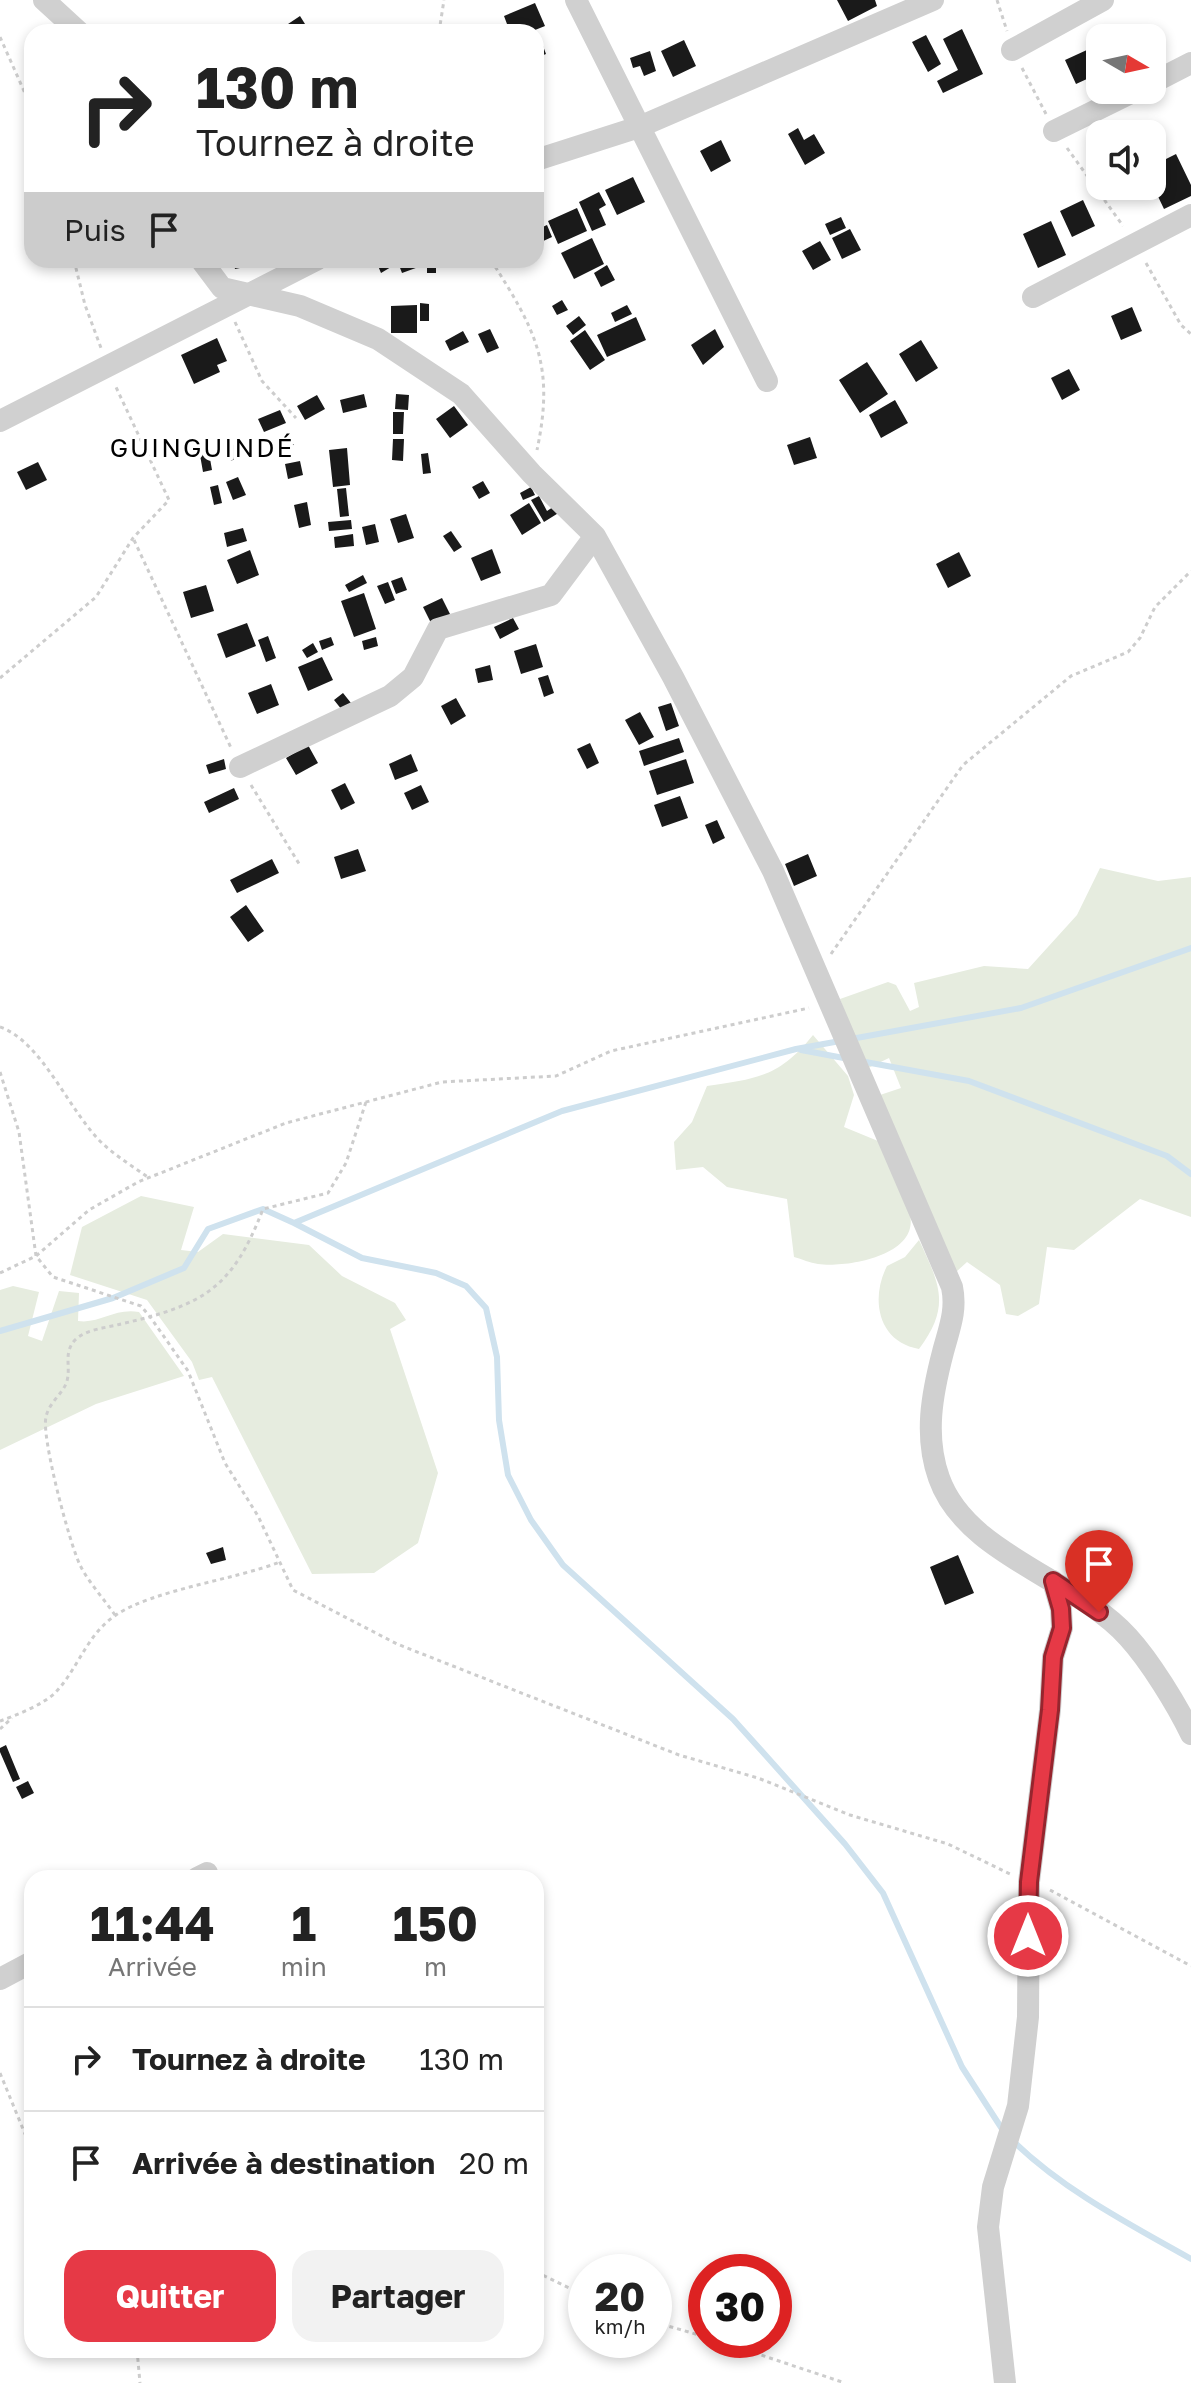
<!DOCTYPE html>
<html lang="fr">
<meta charset="utf-8">
<style>
body{margin:0;font-family:"Golos Text",sans-serif;background:#f2f2f2;color:#222;height:100vh;display:flex;flex-direction:column;font-size:30px;white-space:nowrap}
*{box-sizing:border-box;margin:0}
p{font-size:26px;color:#767676}
.icon{flex:none;width:44px;height:44px;fill:none;stroke:currentColor;stroke-width:2;stroke-linecap:round;stroke-linejoin:round}
.map{position:relative;flex:1;overflow:hidden}
.panel{position:absolute;left:24px;top:1870px;width:520px;height:488px;display:flex;flex-direction:column;background:#fff;border-radius:24px;box-shadow:0 4px 12px #0003}
.panel>*{flex:none}
.guide{position:absolute;left:24px;top:24px;width:520px;height:244px;border-radius:24px;box-shadow:0 4px 12px #0003;background:#fff;color:#222;overflow:hidden}
.needle{width:52px;rotate:99deg}
.controls{position:absolute;left:1086px;top:24px;display:grid;gap:16px}
.controls a{display:grid;place-items:center;width:80px;height:80px;border-radius:16px;background:#fff;box-shadow:0 4px 12px #0003;font-size:40px}
.speed{position:absolute;left:568px;top:2254px;display:flex;gap:16px;font-size:40px;font-weight:700;text-align:center}
.speed>*{display:grid;place-content:center;width:104px;height:104px;border-radius:50%;background:#fff;box-shadow:0 4px 12px #0003;line-height:1}
.speed small{font-size:20px;font-weight:400}
.speed .limit{border:12px solid #d22;background:#fff;color:#111}
.pin{position:absolute;display:grid;place-items:center;width:68px;height:68px;color:#fff;margin:-82px -34px;border-radius:50% 50% 50% 0;rotate:-45deg;box-shadow:0 0 8px #0007}
.pin .icon{rotate:45deg}
.me{position:absolute;width:88px;margin:-44px;rotate:0deg;stroke-linejoin:round;filter:drop-shadow(0 0 6px #0008)}
.turn{display:flex;align-items:center;gap:28px;height:168px;padding:0 40px;font-size:36px}
.turn .icon{width:104px;height:104px;stroke-width:2.5}
.turn b{display:block;font-size:56px;line-height:68px}
.then{display:flex;align-items:center;height:76px;padding:0 40px;background:#0003;gap:16px;font-size:30px}
.eta{display:flex;justify-content:space-evenly;align-items:center;height:136px;text-align:center}
.eta b{font-size:48px;font-weight:700;line-height:56px}
.cta{display:flex;gap:16px;margin-top:auto;padding:16px 40px}
.cta a{flex:1;height:92px;border-radius:24px;background:#e63946;color:#fff;font-size:32px;font-weight:700;line-height:92px;text-align:center}
.cta a+a{background:#f2f2f2;color:#222}
ul{padding:0;list-style:none}
li{display:flex;align-items:center;gap:24px;height:104px;padding:0 40px;border-top:2px solid #e0e0e0}
li div{flex:1}
li b{display:block;font-size:30px}
li em{font-style:normal}
.map>svg:first-child{display:block}
</style>
<div class="map">
<svg width="1191" height="2383" viewBox="0 0 1191 2383">
<rect width="100%" height="100%" fill="#fff"/>
<path fill="#e6ecdf" d="M1100 868 1158 881 1191 877V1217L1140 1199 1074 1250 1047 1247 1039 1304 1018 1316 1006 1314 1000 1285 967 1262 956 1272 877 1096 901 1088 889 1058 866 1069 840 999 888 982 896 985 910 1011 919 1007 914 983 984 966 1028 969 1077 915Z
M813 1035 848 1076 854 1095 844 1127 878 1141C888 1164 904 1190 910 1215 919 1256 846 1268 818 1264 810 1263 802 1259 794 1257L787 1199 727 1187 703 1167 676 1170 674 1142 692 1122 707 1086C758 1079 780 1076 813 1035Z
M141 1196 194 1207 181 1250 198 1252 223 1234 309 1245 342 1276 395 1303 406 1320 390 1329 438 1473 418 1543 374 1573 312 1574 212 1377 199 1380 192 1362 147 1300 70 1275 82 1227Z
M919 1240C940 1285 951 1306 919 1349 878 1342 870 1299 887 1266L905 1257Z
M13 1286 39 1292 28 1336 42 1341 59 1291 79 1293 78 1321C101 1324 113 1308 139 1312L184 1376 96 1404 0 1450V1290Z"/>
<g fill="none" stroke-linecap="round" stroke-linejoin="round">
<path stroke="#cfe2ee" stroke-width="6" d="M851 1039 1021 1008 1191 948
M801 1050 849 1059
M860 1061 969 1081 1167 1156 1191 1174
M294 1223 362 1258 436 1273 466 1286 486 1308 497 1357 499 1420 508 1475 531 1520 563 1565 733 1719 845 1844 883 1893 962 2067 1004 2132
M0 1331 113 1298 184 1268 208 1229 263 1209 294 1223 562 1111 796 1049 840 1041
M1012 2140C1063 2190 1129 2224 1191 2259"/>
</g>
<path fill="#1a1a1a" d="M837 0H875L877 6 848 21Z
M535 3 545 26 530 32H510L504 16Z
M300 16 310 32H289L285 26Z
M962 29 983 74 943 93 937 81 958 70 943 39Z
M539 35 546 54 536 58V37Z
M926 35 941 64 928 72 912 42Z
M684 40 696 66 673 77 661 51Z
M1100 44V73L1076 84 1065 60Z
M650 51 656 71 644 76 640 66 633 68 630 58Z
M798 128 804 140 814 134 825 153 805 165 788 134Z
M721 140 731 161 711 172 700 151Z
M1176 154 1191 185V196L1164 209 1152 184V166Z
M633 177 645 202 617 215 605 190Z
M599 192 606 205 599 209 606 225 592 231 579 202Z
M1083 200 1095 226 1072 237 1060 211Z
M577 208 587 231 558 244 548 221Z
M841 217 846 228 830 235 825 224Z
M1051 221 1066 255 1038 268 1023 234Z
M547 225 552 237 539 243 536 230Z
M850 229 861 250 842 259 832 238Z
M592 238 604 264 574 279 561 253Z
M820 241 831 260 813 270 802 251Z
M233 260H263L264 263 235 269Z
M366 260H388L391 267 381 273 376 261 368 264Z
M397 260H423L424 265 402 273Z
M427 260H436V273H427Z
M607 265 615 280 601 287 594 273Z
M562 300 568 310 557 315 552 306Z
M420 303 429 304V321H420Z
M417 305V333H391V306Z
M627 305 632 314 615 322 611 313Z
M1132 307 1142 331 1121 340 1111 316Z
M579 316 586 325 573 335 566 326Z
M636 317 646 340 607 357 597 335Z
M490 329 499 348 487 353 478 334Z
M715 329 724 347 703 365 691 345Z
M585 330 605 360 590 370 570 341Z
M463 331 469 342 450 351 445 341Z
M217 338 227 361 217 365 220 372 194 384 181 355Z
M921 340 938 368 916 382 899 354Z
M867 362 888 394 860 413 839 380Z
M1069 369 1080 390 1062 400 1051 378Z
M364 394 367 407 343 413 340 400Z
M396 394 409 395 408 410 395 409Z
M317 395 325 409 305 420 297 406Z
M895 400 908 423 881 438 869 415Z
M454 406 468 425 450 438 436 419Z
M280 410 286 423 264 432 258 419Z
M393 412H404L403 434H393Z
M289 432 294 445 283 449 278 437Z
M810 437 817 458 794 465 787 445Z
M230 439 240 456 231 461 221 444Z
M393 439H404L403 461 392 460Z
M347 448 350 485 333 487 329 450Z
M209 453 212 470 203 472 200 455Z
M428 453 431 473 423 474 421 454Z
M300 461 303 475 288 479 285 464Z
M38 462 47 480 26 490 17 472Z
M238 477 246 495 233 500 226 482Z
M483 481 490 493 479 499 472 487Z
M218 485 222 503 214 505 210 487Z
M531 487 535 495 523 500 520 493Z
M346 488 349 516 340 517 337 489Z
M539 496 547 511 556 505 560 512 544 522 531 500Z
M307 502 311 525 299 528 294 505Z
M529 503 541 523 522 535 510 515Z
M406 514 414 538 398 543 390 519Z
M351 520 352 529 329 531 328 522Z
M375 524 379 542 366 545 362 527Z
M243 528 247 541 227 547 224 533Z
M451 531 462 547 454 552 443 536Z
M353 534 354 546 335 548 334 537Z
M492 549 501 573 481 581 471 558Z
M250 550 259 575 237 584 227 560Z
M959 552 971 576 948 588 936 564Z
M363 575 367 583 349 592 345 585Z
M402 577 407 590 396 594 391 581Z
M388 582 395 600 385 604 377 586Z
M206 585 214 611 191 618 183 592Z
M364 593 376 629 354 637 341 601Z
M442 598 451 616 432 625 423 607Z
M513 618 519 629 500 639 494 627Z
M247 623 256 646 226 658 217 634Z
M268 636 276 658 266 662 258 640Z
M331 637 334 645 322 650 319 641Z
M376 637 378 646 364 650 362 641Z
M313 643 318 652 307 658 302 650Z
M536 644 543 667 521 674 514 651Z
M322 657 333 680 308 691 298 667Z
M490 665 493 680 478 683 475 669Z
M548 675 554 693 544 697 538 678Z
M271 684 279 705 257 714 248 693Z
M343 693 351 703 342 710 334 700Z
M456 698 466 716 451 725 441 706Z
M671 703 679 726 666 731 658 707Z
M640 712 654 737 639 745 625 720Z
M679 738 684 752 644 766 639 751Z
M590 743 599 763 587 769 577 749Z
M308 745 318 763 296 775 286 758Z
M411 754 418 771 395 780 389 764Z
M224 759 226 769 209 774 206 765Z
M686 759 694 783 657 795 649 771Z
M345 783 355 803 341 810 331 790Z
M421 785 429 802 412 810 404 793Z
M234 788 239 799 209 813 204 802Z
M680 796 688 818 662 827 654 805Z
M717 820 725 838 713 844 705 825Z
M358 849 366 871 341 879 334 857Z
M808 854 817 876 794 886 785 864Z
M272 859 279 873 237 893 230 880Z
M246 905 264 931 248 942 230 917Z
M223 1547 226 1560 211 1564 206 1553Z
M958 1555 974 1593 945 1605 930 1567Z
M6 1745 20 1779 13 1782 0 1752V1748Z
M28 1781 34 1793 22 1799 16 1787Z"/>
<g fill="none" stroke-linecap="round" stroke-linejoin="round">
<path stroke="#cdcdcd" stroke-width="3" stroke-dasharray="4 4" stroke-linecap="butt" d="M997 0 1007 31
M439 32 444 0
M0 37 32 109
M1022 68 1046 114
M1067 148 1123 226
M74 260 85 305 101 348
M491 260C536 331 555 365 537 450
M1146 263 1181 325 1191 334
M235 322 262 381 296 418
M134 540 232 750
M0 678 96 597 133 538 169 500 115 385
M251 785 301 867
M831 954 963 765 1071 676 1128 652 1140 638 1155 607 1191 571
M0 1027C43 1042 69 1112 103 1144 117 1157 134 1167 149 1178
M0 1072 19 1132 36 1256 53 1277 141 1306 151 1318 188 1371 225 1463 258 1516 293 1590 397 1644 679 1755 758 1778 850 1815 948 1844 1010 1874
M0 1273 36 1256 89 1210 138 1182 286 1123 442 1082 556 1076 611 1051 809 1008
M115 1615C104 1599 89 1583 80 1565 70 1545 41 1437 46 1417 49 1402 63 1394 67 1381 71 1366 63 1353 75 1340 86 1329 106 1328 121 1324 202 1305 232 1290 263 1209L328 1193 346 1163 366 1102
M0 1721C17 1715 42 1705 55 1693 78 1669 87 1634 116 1615 153 1590 233 1580 280 1562
M0 1729 12 1718
M1050 1890 1191 1966
M0 2073 32 2151
M536 2272 586 2296
M654 2322 706 2337
M716 2340 845 2383
M137 2350 140 2383"/>
<path stroke="#d0d0d0" stroke-width="22" d="M44 0 79 32
M576 0 767 381
M1012 50 1103 0
M1152 83 1191 63
M1054 131 1137 90
M536 160 639 127 933 0
M201 260 222 288 300 306 378 339 461 394 532 474 595 536 673 677 773 871 952 1287C957 1311 949 1329 943 1352 932 1394 924 1436 939 1478 966 1555 1076 1579 1128 1637 1150 1661 1177 1705 1191 1734
M1033 297 1191 215
M0 421 316 260
M240 767 390 696 413 677 438 629 551 595 595 536
M197 1878 207 1873
M0 1979 32 1962
M1005 2383 988 2227 993 2187 1018 2106 1028 2017 1029 1882 1050 1710 1053 1657 1062 1628 1061 1609 1053 1581"/>
</g>
<g fill="none" stroke-linecap="round" stroke-linejoin="round">
<defs>
<path id="route" d="M1028 1936 1029 1882 1050 1710 1053 1657 1062 1628 1061 1609 1053 1581 1099 1612"/>
</defs>
<use href="#route" stroke="#96252e" stroke-width="20"/>
<use href="#route" stroke="#e63946" stroke-width="14"/>
</g>
<g text-anchor="middle" dominant-baseline="central" stroke-width="8" stroke-linejoin="round" paint-order="stroke">
<g font-size="26" letter-spacing="2" fill="#000" stroke="#fff">
<text x="202" y="447">GUINGUINDÉ</text>
</g>
</g>
</svg>
<div class="controls">
<a><svg class="needle" viewBox="-14 -14 28 28"><path d="M0-13l5 13h-10z" fill="#e53935"/><path d="M0 13l5-13h-10z" fill="#767676"/></svg></a>
<a><svg class="icon" aria-label="sound" viewBox="0 0 24 24"><path d="M4 9h4l5-4v14l-5-4H4zM17 9q2 3 0 6"/></svg></a>
</div>
<div class="speed"><div>20<small>km/h</small></div><div class="limit">30</div></div>
<div class="pin" style="left:1099px;top:1612px;background:#d93025"><svg class="icon" aria-label="arrive" viewBox="0 0 24 24"><path d="M6 21V4h12l-3 4 3 4H6"/></svg></div>
<svg class="me" style="left:1028px;top:1936px" viewBox="-20 -20 40 40"><circle r="17" fill="#e63946" stroke="#fff" stroke-width="3"/><path d="M0-11L8 9 0 5-8 9z" fill="#fff"/></svg>
<div class="guide">
<div class="turn"><svg class="icon" aria-label="right" viewBox="0 0 24 24"><path d="M7 20v-9h11M14 6l5 5-5 5"/></svg><div><b>130 m</b>Tournez à droite</div></div>
<div class="then">Puis<svg class="icon" aria-label="arrive" viewBox="0 0 24 24"><path d="M6 21V4h12l-3 4 3 4H6"/></svg></div>
</div>
<section class="panel">
<div class="eta">
<div><b>11:44</b><p>Arrivée</p></div>
<div><b>1</b><p>min</p></div>
<div><b>150</b><p>m</p></div>
</div>
<ul>
<li><svg class="icon" aria-label="right" viewBox="0 0 24 24"><path d="M7 20v-9h11M14 6l5 5-5 5"/></svg><div><b>Tournez à droite</b></div><em>130 m</em></li>
<li><svg class="icon" aria-label="arrive" viewBox="0 0 24 24"><path d="M6 21V4h12l-3 4 3 4H6"/></svg><div><b>Arrivée à destination</b></div><em>20 m</em></li>
</ul>
<div class="cta"><a>Quitter</a><a>Partager</a></div>
</section>
</div>
